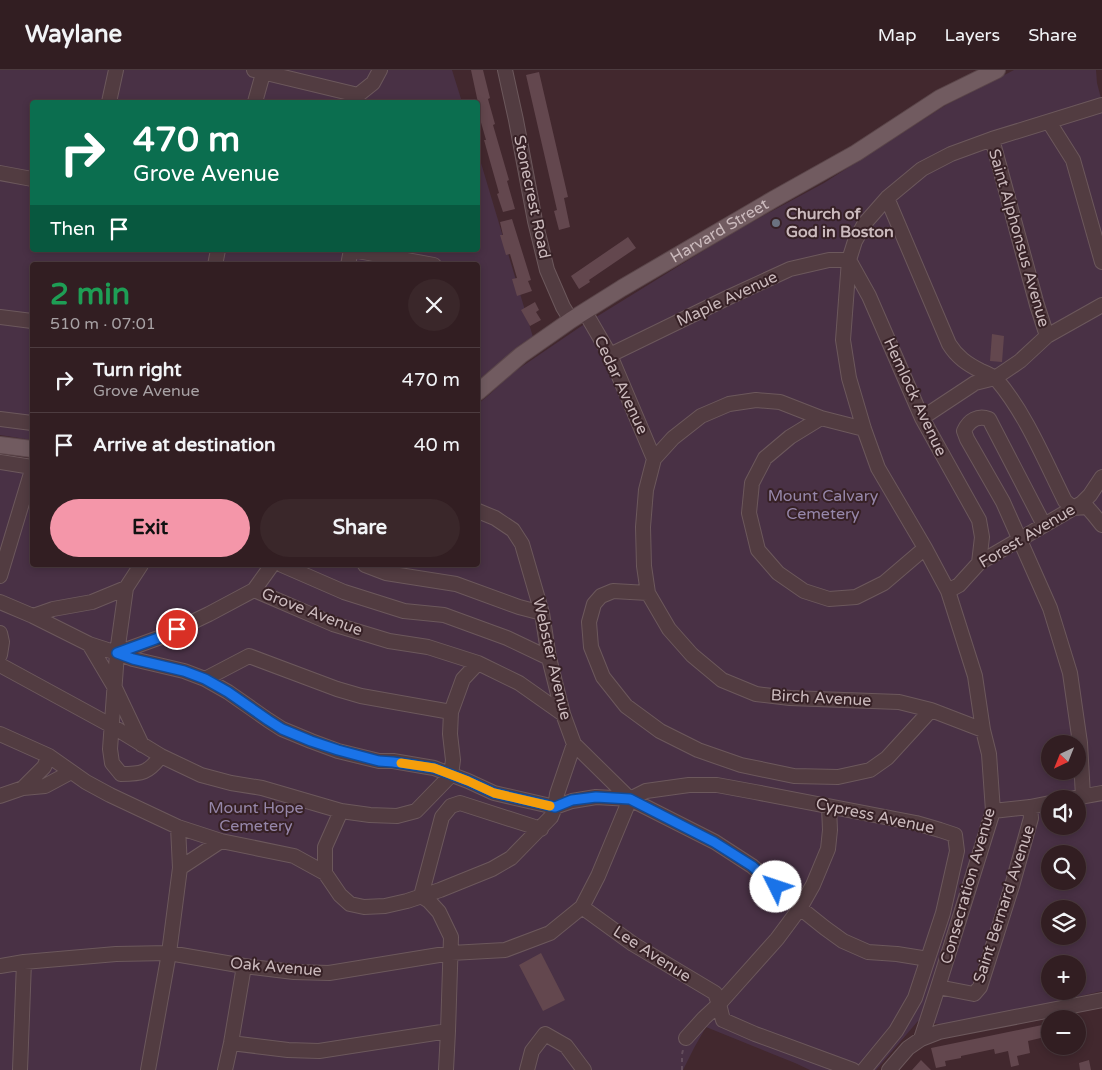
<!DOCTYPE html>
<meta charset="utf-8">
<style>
body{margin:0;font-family:"Varela Round",sans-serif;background:#3a272a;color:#f1f3f6;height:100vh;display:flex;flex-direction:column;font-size:19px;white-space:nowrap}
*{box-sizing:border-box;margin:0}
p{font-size:16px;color:#a8a2a5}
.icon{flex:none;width:28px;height:28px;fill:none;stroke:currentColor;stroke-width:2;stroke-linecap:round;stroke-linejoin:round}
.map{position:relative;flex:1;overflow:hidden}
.drawer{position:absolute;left:30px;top:192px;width:450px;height:305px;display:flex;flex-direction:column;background:#321e22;border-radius:5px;box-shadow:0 2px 8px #0003,0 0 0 1px #4d3c40}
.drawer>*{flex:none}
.banner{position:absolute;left:30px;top:30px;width:450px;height:152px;border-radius:5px;box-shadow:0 2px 8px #0003,0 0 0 1px #4d3c40;background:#0b6e4f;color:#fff;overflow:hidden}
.needle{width:32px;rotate:223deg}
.controls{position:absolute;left:1041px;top:665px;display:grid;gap:10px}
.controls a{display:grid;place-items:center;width:45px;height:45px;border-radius:50%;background:#321e22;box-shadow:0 2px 8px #0003,0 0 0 1px #4d3c40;font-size:25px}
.pin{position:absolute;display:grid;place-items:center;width:42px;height:42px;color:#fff;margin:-21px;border:2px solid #fff;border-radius:50%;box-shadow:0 1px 5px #0007}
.me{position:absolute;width:55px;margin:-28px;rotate:311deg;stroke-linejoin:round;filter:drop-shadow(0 0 4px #0008)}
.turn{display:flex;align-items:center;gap:18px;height:105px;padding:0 20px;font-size:22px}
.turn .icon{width:65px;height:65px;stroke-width:2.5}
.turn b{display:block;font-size:35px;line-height:42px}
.then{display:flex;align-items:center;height:48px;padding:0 20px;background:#0003;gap:10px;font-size:19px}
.round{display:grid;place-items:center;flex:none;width:52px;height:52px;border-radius:26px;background:#3a272a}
.overview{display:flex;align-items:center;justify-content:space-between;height:85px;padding:0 20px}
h1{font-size:30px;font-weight:700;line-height:38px;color:#1e9e55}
.action{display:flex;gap:10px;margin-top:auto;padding:10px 20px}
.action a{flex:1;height:58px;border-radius:30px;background:#f496a9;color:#111;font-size:20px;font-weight:700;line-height:58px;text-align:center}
.action a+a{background:#3a272a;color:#f1f3f6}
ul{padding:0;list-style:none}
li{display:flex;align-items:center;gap:15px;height:65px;padding:0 20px;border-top:1px solid #4d3c40}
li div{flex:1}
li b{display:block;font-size:19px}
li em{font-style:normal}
header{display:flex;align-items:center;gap:30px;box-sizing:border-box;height:70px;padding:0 25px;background:#321e22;border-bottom:1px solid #4d3c40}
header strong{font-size:24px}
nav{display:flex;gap:28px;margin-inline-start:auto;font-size:18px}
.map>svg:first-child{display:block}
</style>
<header>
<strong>Waylane</strong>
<nav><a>Map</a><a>Layers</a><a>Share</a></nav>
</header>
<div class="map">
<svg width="1102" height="1000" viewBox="0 0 1102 1000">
<rect width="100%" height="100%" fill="#42282e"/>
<path fill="#493145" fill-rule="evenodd" d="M0 0H452L462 32H32V180H478V83L533 267 478 310V195H32V370L0 365Z
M1014 0H1096L1097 13 1102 32V921L953 956 918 951 876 1000H810L795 993 706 957 694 978 683 1000H0V385L32 390V495H478V334L490 324 511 304 580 257 737 160 824 113 946 35ZM1050 674H1078V701H1050ZM1050 729H1078V756H1050ZM1050 784H1078V811H1050ZM1050 839H1078V866H1050ZM1050 894H1078V921H1050Z"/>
<path fill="#63474e" d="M471 0H483L490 28 488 29 495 54 493 55 509 110 507 111 515 139 503 142 497 124 499 123 484 70H486L478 42H480Z
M539 2 568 127 564 128 570 157 559 160 554 141 557 140 526 5Z
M512 149 531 210 528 211 532 221 517 226 512 209 517 208 510 184 506 185 500 165H503L500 152Z
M628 167 636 178 589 210 590 212 579 219 571 206Z
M535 232 539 240 536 242 541 250 530 256 521 240Z
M992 264 1004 266 1002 292 990 291Z
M541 883 565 930 543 941 519 895Z
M1047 954 1049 966 1028 971 1030 983 1017 986 1019 995 1011 997 1008 981 995 984 994 979 961 986V988L945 991 946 996 936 998 931 978Z
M921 990 931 1000H912Z
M1089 990 1091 1000H1080L1079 993Z"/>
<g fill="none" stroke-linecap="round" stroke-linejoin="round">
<defs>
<path id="minor" d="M254 0 358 25 373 13 380 0
M505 0 516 50 535 151 547 200 563 237 571 250
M109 32 116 0
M255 32 264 0
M1049 52 1073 90 1102 192
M992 69 1037 235 1047 266
M0 103 32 109
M887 128 949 274C957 287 967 294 981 301 986 303 993 306 997 310 1026 344 1045 391 1065 431L1073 438
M352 180 434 195
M849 190 869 226 922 348 979 450 982 467 979 493
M215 195 218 180
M348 195 351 180
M585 242 610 285 654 389
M0 247 32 251
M610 285 727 228 790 199 829 190H849
M821 348 790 367 765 388 752 413 749 443 758 480 778 503 804 521 829 529 856 527 884 513 925 478
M922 348 975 313 995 308 1020 291 1047 266 1102 235
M0 349 32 353
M864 359 821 348 780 332 756 330 729 334 701 346 673 368 654 389 646 420 643 457 644 496 648 523 669 559 692 585 722 610 756 624 790 628 899 632 931 640 983 660
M0 392 32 397
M1073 438 1087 437 1094 445 1102 455
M478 441 495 448 513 460 522 474 542 543 549 588 563 644 574 674 630 729
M1044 455 989 349C978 345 969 350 964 361L967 369 1003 432 1050 538 1070 603 1080 673 1083 726
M282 495 344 522 404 541 444 545 507 568 549 588
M365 495 386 503 456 514 519 537 542 543
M0 506 32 400
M254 520 272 495
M948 521 959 515 979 493 1082 433 1090 425 1102 407
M648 523 613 521 601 526 594 534 589 552 591 577 603 607 626 636 660 661 698 680 741 695 794 706 838 707 870 700 887 688 931 640
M0 532 33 546 89 574 117 583 133 589 184 601 205 609 228 622 268 650 282 659 311 671 338 681 379 691H393L434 698 468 711 494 723 555 737 572 731 596 727 630 729 715 772 752 796 800 838 825 858 843 871 868 882 897 884 928 889
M33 546 53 539 92 532 126 518
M0 563 2 572 0 585
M89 574 115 618 142 675
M117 583 161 567 209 544 254 520 333 554 389 571 428 577 478 593 519 613 563 644
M0 595 112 656 161 686 201 705 231 713 262 718 341 741 370 745 397 746 416 741 451 705
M205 609 249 586 337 619 361 626 451 642
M0 664 49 686 86 712 110 725 178 757 221 771 294 786 325 803 340 825 350 834 364 837 385 836 407 831 440 820 492 799 511 788 551 747 555 737 557 724 574 674
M121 704 112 693 110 679 117 583 126 518 141 495
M121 704C142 704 148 703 161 686
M451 705 453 690 450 664 451 642 463 609 478 593
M23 718 44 697 49 686
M0 726 23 718 45 716 71 702
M630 729 646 721 689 715H717L755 722 916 753 940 760 955 765 957 781 943 843 915 928 896 961 864 1000
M1069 729 1102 723
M993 741 1030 737 1050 733
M180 798 221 771
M325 803V777L341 741
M421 826 442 747 451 736 460 733 541 759
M421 826 429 831 439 842 451 867 448 961 446 1000
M582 837 633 874 715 923 719 934 723 950 755 964 853 1000
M0 896 24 892 116 884 169 883 244 896 294 902 329 903 451 883 505 880 550 863 582 837 598 806 630 729
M938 917 974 924 980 917 1012 816 1031 748 1030 737
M686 968 704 948 719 934 777 869 800 838 813 815 828 779 830 760 829 737
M921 969 938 917 993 741 989 684 983 660 975 606 948 521 925 478 878 398 864 359 849 308 843 270 849 190 855 171 865 153 887 128 922 99 951 84 992 69 1102 35
M231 973 288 980 319 981 448 961
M20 1000 24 892
M148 1000 169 883 180 798 178 757
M225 1000 231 973 244 896
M527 1000 532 981 545 964 566 976 584 1000
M889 1000 908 978 921 969 939 962 1102 930"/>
<g id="major">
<path id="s1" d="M478 322 521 285 571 250 622 218 774 129 856 83 940 28 997 0"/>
<path d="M0 375 32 379"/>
</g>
</defs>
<use href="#minor" stroke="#6c585c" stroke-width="16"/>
<use href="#major" stroke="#5b464a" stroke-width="18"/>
<path stroke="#634d5c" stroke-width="2" stroke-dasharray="4 4" stroke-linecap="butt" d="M682 1000V984L683 980"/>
<use href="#minor" stroke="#523c41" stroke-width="14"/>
<use href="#major" stroke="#715b60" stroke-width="16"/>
</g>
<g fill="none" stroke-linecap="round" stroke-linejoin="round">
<defs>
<path id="route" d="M177 559 161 567 117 583 133 589 184 601 205 609 228 622 268 650 282 659 311 671 338 680 379 691 393 692 434 698 468 711 494 723 555 737 572 730 596 727 630 729 714 772 752 796 776 817"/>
</defs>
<use href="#route" stroke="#114b97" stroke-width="12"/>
<use href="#route" stroke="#1a73e8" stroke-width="9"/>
<path stroke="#f59e0b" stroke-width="9" d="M401 693 434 698 468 711 494 723 550 736"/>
</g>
<circle fill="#6b7280" stroke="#372126" stroke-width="2" cx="776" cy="153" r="5"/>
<g text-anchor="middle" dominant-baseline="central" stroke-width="4" stroke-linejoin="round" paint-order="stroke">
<g font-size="16" fill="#cbbabd" stroke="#372126">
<text transform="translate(532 127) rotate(78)">Stonecrest Road</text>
<text stroke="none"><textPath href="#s1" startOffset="291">Harvard Street</textPath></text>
<text transform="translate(1019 168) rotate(74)">Saint Alphonsus Avenue</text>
<text transform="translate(727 229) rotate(-25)">Maple Avenue</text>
<text transform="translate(621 315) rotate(65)">Cedar Avenue</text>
<text transform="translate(915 327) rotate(65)">Hemlock Avenue</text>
<text transform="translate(1027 466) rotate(-31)">Forest Avenue</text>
<text transform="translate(312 542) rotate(21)">Grove Avenue</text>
<text transform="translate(552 589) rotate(77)">Webster Avenue</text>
<text transform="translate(821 628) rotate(3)">Birch Avenue</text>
<text transform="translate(875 746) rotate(12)">Cypress Avenue</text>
<text transform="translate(968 816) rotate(-74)">Consecration Avenue</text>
<text transform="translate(1004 834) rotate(-72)">Saint Bernard Avenue</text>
<text transform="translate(652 884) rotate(33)">Lee Avenue</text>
<text transform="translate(276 897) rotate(5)">Oak Avenue</text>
</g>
<g font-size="16" font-weight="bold" fill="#cbbabd" stroke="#372126" text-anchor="start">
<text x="786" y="144">Church of<tspan x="786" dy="18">God in Boston</tspan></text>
</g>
<g font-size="16" fill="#9687aa" stroke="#372126">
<text x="823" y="426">Mount Calvary<tspan x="823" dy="18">Cemetery</tspan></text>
<text x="256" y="738">Mount Hope<tspan x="256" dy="18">Cemetery</tspan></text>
</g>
</g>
</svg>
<div class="controls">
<a><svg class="needle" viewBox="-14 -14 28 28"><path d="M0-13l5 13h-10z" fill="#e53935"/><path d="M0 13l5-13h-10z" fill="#a8a2a5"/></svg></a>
<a><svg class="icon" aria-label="sound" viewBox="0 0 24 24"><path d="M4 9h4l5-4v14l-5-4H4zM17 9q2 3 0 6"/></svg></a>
<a><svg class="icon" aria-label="search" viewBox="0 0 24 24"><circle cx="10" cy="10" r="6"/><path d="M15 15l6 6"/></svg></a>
<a><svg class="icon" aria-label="layers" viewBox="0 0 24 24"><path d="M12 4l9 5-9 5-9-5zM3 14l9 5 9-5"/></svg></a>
<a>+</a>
<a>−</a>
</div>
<div class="pin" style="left:177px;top:559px;background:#d93025"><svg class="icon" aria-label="arrive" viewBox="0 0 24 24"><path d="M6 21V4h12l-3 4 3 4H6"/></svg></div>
<svg class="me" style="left:776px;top:817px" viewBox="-20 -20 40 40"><circle r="19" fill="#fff"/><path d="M0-13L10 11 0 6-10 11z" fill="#1a73e8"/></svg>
<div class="banner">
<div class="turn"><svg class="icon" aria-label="right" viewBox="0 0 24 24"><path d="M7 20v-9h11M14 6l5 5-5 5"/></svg><div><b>470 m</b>Grove Avenue</div></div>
<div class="then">Then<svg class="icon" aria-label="arrive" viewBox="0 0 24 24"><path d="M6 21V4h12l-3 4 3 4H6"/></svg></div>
</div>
<section class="drawer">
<div class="overview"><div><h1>2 min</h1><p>510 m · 07:01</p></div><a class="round"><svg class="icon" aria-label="close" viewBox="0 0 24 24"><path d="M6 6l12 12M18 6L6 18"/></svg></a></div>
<ul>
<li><svg class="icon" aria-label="right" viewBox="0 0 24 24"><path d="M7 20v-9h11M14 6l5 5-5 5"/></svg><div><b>Turn right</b><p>Grove Avenue</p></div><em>470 m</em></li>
<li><svg class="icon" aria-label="arrive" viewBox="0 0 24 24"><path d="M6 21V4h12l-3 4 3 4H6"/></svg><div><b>Arrive at destination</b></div><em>40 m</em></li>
</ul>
<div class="action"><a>Exit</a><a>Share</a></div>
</section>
</div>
